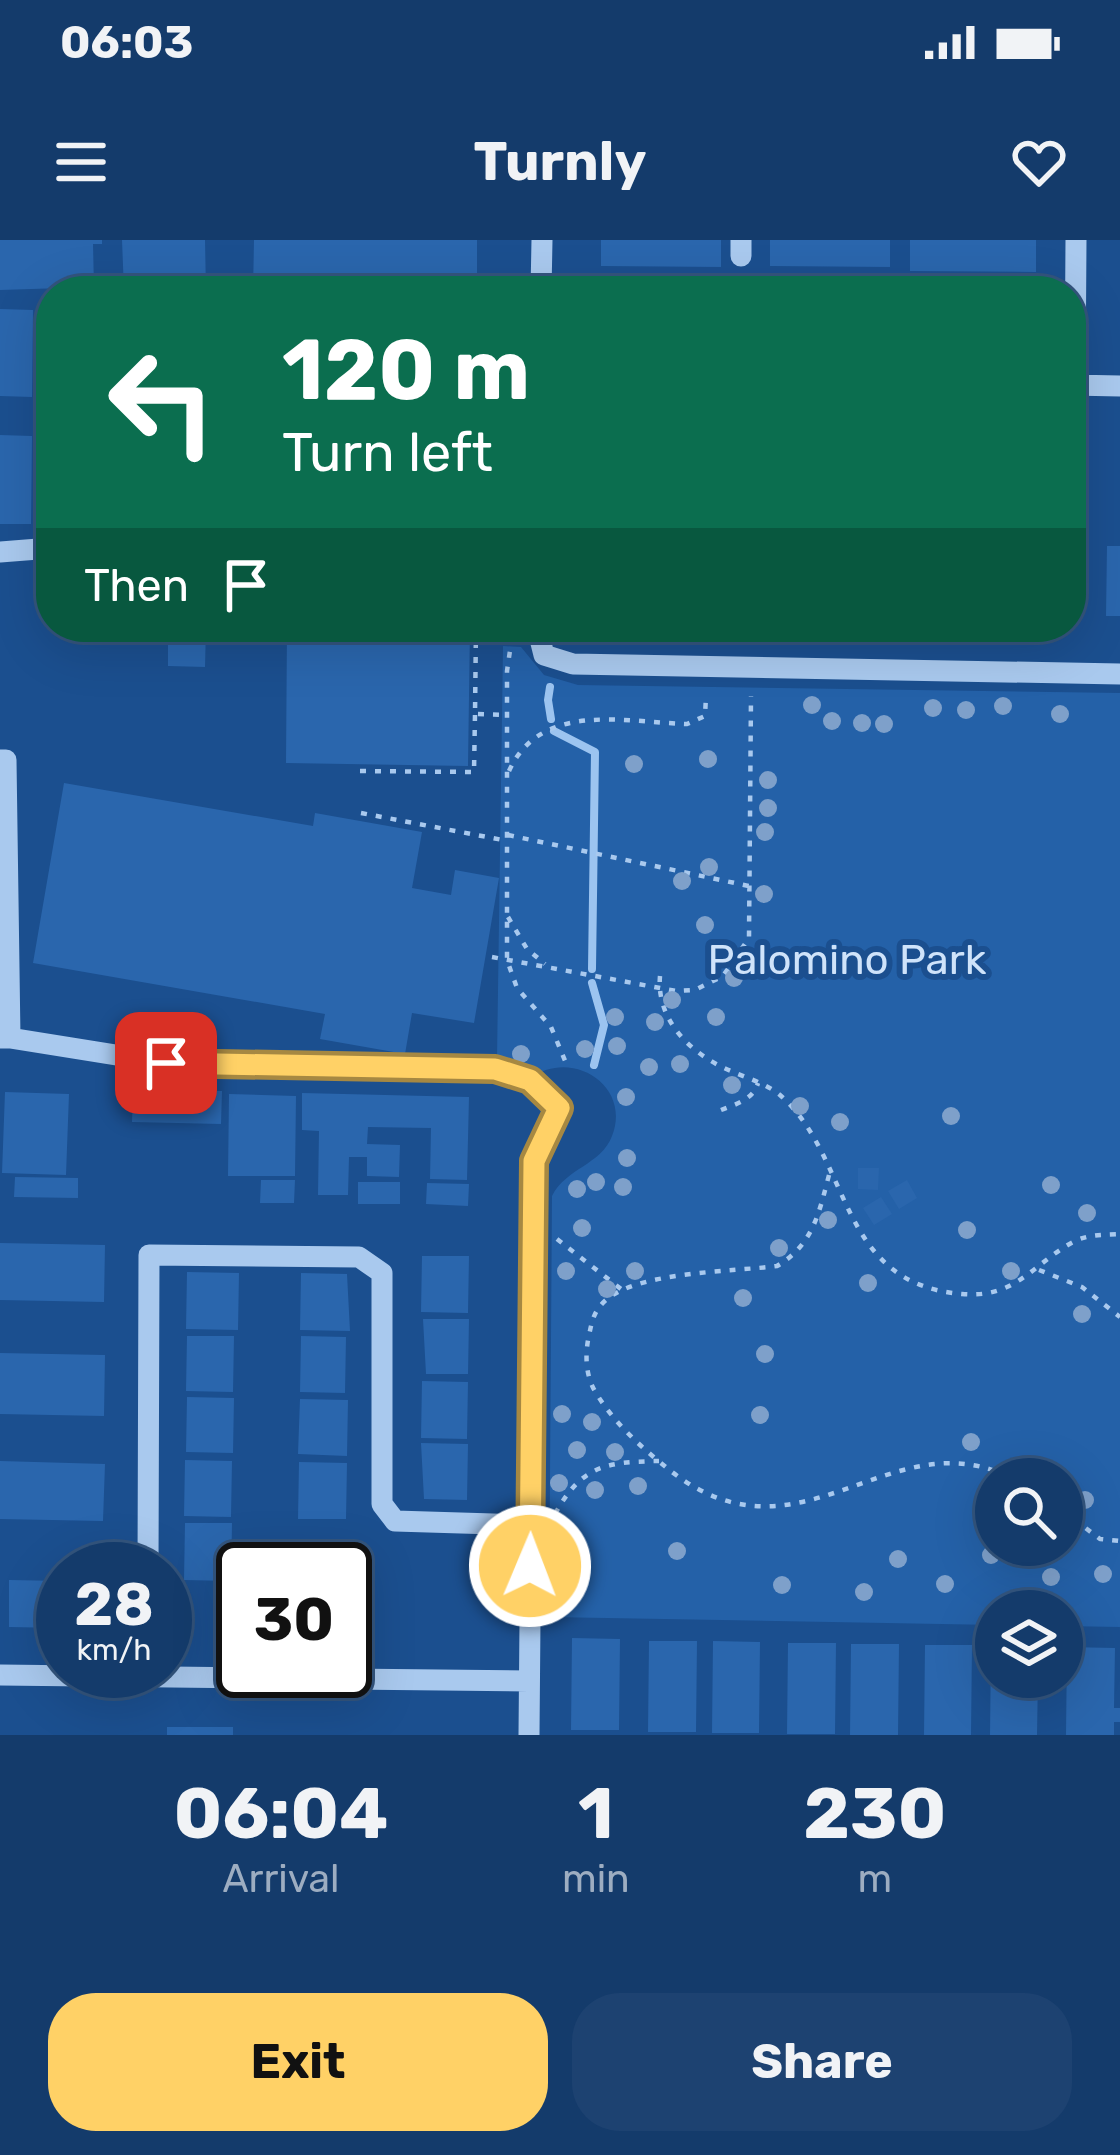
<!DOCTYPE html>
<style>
body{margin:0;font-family:Rubik,sans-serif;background:#1d4271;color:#f1f3f6;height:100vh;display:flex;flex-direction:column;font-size:45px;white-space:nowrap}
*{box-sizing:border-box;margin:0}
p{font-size:39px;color:#9dadc1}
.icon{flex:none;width:66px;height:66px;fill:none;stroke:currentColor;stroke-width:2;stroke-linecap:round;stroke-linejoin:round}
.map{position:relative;height:1495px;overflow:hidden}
.sheet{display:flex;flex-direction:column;background:#143b6b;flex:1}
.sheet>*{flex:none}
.top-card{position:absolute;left:36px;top:36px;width:1050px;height:366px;border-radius:48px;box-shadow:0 12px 48px #0002,0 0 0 3px #33557e;background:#0b6e4f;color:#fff;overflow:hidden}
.tools{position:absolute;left:975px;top:1218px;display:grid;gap:24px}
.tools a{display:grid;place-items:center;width:108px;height:108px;border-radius:50%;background:#143b6b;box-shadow:0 12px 48px #0002,0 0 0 3px #33557e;font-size:60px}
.speed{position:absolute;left:36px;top:1302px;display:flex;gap:24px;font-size:60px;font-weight:700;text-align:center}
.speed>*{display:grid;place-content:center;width:156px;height:156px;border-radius:50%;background:#143b6b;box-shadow:0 12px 48px #0002,0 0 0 3px #33557e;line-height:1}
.speed small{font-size:30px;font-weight:400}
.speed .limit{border:6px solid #111;border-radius:18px;background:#fff;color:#111}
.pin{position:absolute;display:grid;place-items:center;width:102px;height:102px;color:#fff;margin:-51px;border-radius:24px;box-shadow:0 6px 18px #0006}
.me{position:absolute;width:132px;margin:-66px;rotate:1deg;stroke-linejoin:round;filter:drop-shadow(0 0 9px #0008)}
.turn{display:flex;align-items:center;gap:42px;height:252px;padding:0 48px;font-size:54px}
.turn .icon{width:156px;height:156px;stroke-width:2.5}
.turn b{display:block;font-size:84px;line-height:102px}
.then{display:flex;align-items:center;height:114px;padding:0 48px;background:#0003;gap:24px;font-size:45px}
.eta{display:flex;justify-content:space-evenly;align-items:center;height:204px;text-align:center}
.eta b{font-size:72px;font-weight:700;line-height:84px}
.button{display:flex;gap:24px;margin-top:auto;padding:24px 48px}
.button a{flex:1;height:138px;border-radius:48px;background:#ffd166;color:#111;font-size:48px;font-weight:700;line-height:138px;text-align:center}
.button a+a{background:#1d4271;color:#f1f3f6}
.status{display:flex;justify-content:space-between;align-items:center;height:84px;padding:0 60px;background:#143b6b;direction:ltr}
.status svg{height:33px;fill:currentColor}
header{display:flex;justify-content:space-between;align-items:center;height:156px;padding:0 48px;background:#143b6b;font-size:54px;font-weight:700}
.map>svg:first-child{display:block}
</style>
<div class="status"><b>06:03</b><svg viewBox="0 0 49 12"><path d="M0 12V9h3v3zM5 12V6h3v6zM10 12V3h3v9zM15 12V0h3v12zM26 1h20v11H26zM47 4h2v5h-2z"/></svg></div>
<header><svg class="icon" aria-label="menu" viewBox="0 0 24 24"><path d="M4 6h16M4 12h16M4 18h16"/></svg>Turnly<svg class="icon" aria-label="heart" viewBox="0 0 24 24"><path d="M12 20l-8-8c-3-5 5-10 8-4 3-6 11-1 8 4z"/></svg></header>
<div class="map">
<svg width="1120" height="1495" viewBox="0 0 1120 1495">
<rect width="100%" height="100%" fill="#1b4f8f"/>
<path fill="#2461a8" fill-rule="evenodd" d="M503 406 521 407 544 435 578 445 1120 453V1387L1062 1386V1371H996V1385L549 1377 552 956C566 928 601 925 612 896 632 845 571 808 531 838L497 819ZM996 1239H1062V1305H996Z"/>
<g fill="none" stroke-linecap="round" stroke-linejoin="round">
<path stroke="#9cc4f0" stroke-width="8" d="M550 447 548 460 551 479
M554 491 595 512 592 729
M592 743 604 785 594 825"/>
</g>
<path fill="#2a66ad" d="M0 0H102V4H93L94 47 0 50Z
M122 0H205L206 51H124Z
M254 0H477V51H253Z
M601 0H721V27L601 26Z
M770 0H890V27L770 26Z
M910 0H1036V32L910 31Z
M0 69 33 70 32 157 0 156Z
M0 195 32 196 31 284H0Z
M1107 306H1120V376H1106Z
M168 387H206L205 427 168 426Z
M287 387H470L468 526 286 523Z
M64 543 313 586 315 573 422 592 412 648 451 655 455 630 499 638 474 783 412 773 405 814 320 799 325 774 33 723Z
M133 850 222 851 221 884 132 882Z
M5 852 69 854 66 935 2 933Z
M302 853 469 857 467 940 430 939 431 888 368 887 367 904 400 905 399 937 367 936V917H349L348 955H318L319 891 302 890Z
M229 854 296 856 295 936H228Z
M858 928H879L878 950 858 949Z
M15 937 78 938V958L14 957Z
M261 940H295L294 963H260Z
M907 940 917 958 899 969 888 951Z
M358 942H400V964H358Z
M427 943 469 944 468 966 426 964Z
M881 957 892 974 874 985 863 968Z
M0 1003 105 1005 104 1062 0 1060Z
M422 1016H469L468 1073 421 1072Z
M187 1032 239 1033 238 1090 186 1089Z
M301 1033 347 1034 350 1091 300 1090Z
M423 1079H469L468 1134H426Z
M187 1096H234L233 1152 186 1151Z
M301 1096 346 1097 345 1153 300 1152Z
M0 1113 105 1115 104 1176 0 1174Z
M422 1141 468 1142 467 1199 421 1198Z
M187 1157 234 1158 233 1213 186 1212Z
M300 1159 348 1160 347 1216 298 1214Z
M421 1203 468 1204 467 1260 424 1259Z
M185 1220 232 1221 231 1277 184 1276Z
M0 1221 105 1224 103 1281 0 1279Z
M299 1222 347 1223 346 1279H298Z
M185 1283H232L231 1341 184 1340Z
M9 1340 63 1341V1388L9 1387Z
M572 1398 620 1399 619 1490H571Z
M649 1401H697L696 1492H648Z
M713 1401 760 1402 759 1493H712Z
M788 1403H836L835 1494H787Z
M851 1404H899L898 1495H850Z
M925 1405H972L971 1495H924Z
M991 1406H996V1437H1038L1037 1495H990Z
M1067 1407 1115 1408 1114 1468H1120V1482H1114V1495H1066Z
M167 1487H233V1495H167Z"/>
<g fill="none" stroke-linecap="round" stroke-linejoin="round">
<path stroke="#a9c9ee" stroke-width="4.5" stroke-dasharray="6 9" stroke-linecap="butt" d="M476 387 475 474 509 475
M512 397 507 431V720L517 748 551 787 566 823
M360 531 474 532 475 474
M509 531C541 461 623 482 687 484L705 476 706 456
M361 573 508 601
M508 595 749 646
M508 677 527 709 545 724
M492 717 676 751 695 750 723 736 749 698 751 456
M660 736C656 781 692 815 731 831 747 838 767 844 780 855 853 919 836 1044 962 1054 1017 1059 1034 1022 1075 1001 1090 994 1104 995 1120 994
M721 870C736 864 753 860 758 843
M829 935C819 973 813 1005 777 1026 733 1032 629 1031 601 1065 592 1075 591 1087 588 1100 585 1118 586 1137 596 1153 615 1184 644 1210 672 1232 802 1332 892 1175 1013 1239
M557 999 621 1049
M1039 1030 1082 1047 1120 1077
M1062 1270 1100 1299 1120 1301
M555 1274C582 1225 606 1222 659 1221"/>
<path stroke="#a9c9ee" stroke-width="21" d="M741 16V0
M541 51 542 0
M1071 145 1120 146
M1075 145 1076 0
M0 312 51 308
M537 387 544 415 573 424 1120 434
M0 520H6L10 798H1
M10 798 166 823 495 829 529 840 559 868 534 921 529 1495
M148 1329 149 1015 359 1017 382 1033V1264L395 1281 531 1285
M0 1435 529 1441"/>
</g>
<g fill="#7ea0ca">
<circle cx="812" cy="465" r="9"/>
<circle cx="1003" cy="466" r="9"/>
<circle cx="933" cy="468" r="9"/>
<circle cx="966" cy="470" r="9"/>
<circle cx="1060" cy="474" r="9"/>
<circle cx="832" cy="481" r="9"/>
<circle cx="862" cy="483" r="9"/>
<circle cx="884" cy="484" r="9"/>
<circle cx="708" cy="519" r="9"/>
<circle cx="634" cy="524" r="9"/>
<circle cx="768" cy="540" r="9"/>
<circle cx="768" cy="568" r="9"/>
<circle cx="765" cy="592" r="9"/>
<circle cx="709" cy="627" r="9"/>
<circle cx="682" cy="641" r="9"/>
<circle cx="764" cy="654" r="9"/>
<circle cx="705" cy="685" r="9"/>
<circle cx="734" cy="738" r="9"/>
<circle cx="672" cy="760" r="9"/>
<circle cx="615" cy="777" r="9"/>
<circle cx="716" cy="777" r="9"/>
<circle cx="655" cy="782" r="9"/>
<circle cx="617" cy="806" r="9"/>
<circle cx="585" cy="809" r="9"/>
<circle cx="521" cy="814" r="9"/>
<circle cx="680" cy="824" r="9"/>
<circle cx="649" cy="827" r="9"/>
<circle cx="732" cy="845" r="9"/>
<circle cx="626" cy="857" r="9"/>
<circle cx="800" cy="866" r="9"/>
<circle cx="951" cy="876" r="9"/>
<circle cx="840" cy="882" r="9"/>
<circle cx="627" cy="918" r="9"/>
<circle cx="596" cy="942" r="9"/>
<circle cx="1051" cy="945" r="9"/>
<circle cx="623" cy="947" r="9"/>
<circle cx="577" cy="949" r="9"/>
<circle cx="1087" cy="973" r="9"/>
<circle cx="828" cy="980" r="9"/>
<circle cx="582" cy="988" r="9"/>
<circle cx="967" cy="990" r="9"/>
<circle cx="779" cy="1008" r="9"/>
<circle cx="566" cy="1031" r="9"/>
<circle cx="635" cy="1031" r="9"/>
<circle cx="1011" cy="1031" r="9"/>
<circle cx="868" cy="1043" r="9"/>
<circle cx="607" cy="1049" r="9"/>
<circle cx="743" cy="1058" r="9"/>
<circle cx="1082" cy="1074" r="9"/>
<circle cx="765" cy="1114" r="9"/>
<circle cx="562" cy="1174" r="9"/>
<circle cx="760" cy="1175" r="9"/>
<circle cx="592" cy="1182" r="9"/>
<circle cx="971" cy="1202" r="9"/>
<circle cx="577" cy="1210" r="9"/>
<circle cx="615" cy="1212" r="9"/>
<circle cx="559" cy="1243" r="9"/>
<circle cx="638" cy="1246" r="9"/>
<circle cx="595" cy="1250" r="9"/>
<circle cx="1085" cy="1260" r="9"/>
<circle cx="677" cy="1311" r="9"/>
<circle cx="991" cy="1315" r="9"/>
<circle cx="898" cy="1319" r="9"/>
<circle cx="1103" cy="1334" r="9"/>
<circle cx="1051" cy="1337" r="9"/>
<circle cx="945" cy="1344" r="9"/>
<circle cx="782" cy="1345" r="9"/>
<circle cx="569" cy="1350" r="9"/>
<circle cx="864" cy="1352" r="9"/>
</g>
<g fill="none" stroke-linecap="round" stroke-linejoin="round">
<defs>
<path id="route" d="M166 823 495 829 530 840 559 868 534 921 530 1326"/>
</defs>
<use href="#route" stroke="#a68842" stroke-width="30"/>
<use href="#route" stroke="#ffd166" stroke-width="21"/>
</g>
<g text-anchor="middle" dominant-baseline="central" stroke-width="12" stroke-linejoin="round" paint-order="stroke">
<g font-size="42" fill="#cfe3fa" stroke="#1b4f8f">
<text x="847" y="720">Palomino Park</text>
</g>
</g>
</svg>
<div class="tools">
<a><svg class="icon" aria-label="search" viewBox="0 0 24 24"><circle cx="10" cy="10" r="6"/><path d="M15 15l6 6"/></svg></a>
<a><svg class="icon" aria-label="layers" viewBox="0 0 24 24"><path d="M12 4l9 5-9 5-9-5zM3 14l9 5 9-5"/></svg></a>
</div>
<div class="speed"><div>28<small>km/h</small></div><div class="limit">30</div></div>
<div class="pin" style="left:166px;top:823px;background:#d93025"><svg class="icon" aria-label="arrive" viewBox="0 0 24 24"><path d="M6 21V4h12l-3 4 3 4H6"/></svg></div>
<svg class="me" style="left:530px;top:1326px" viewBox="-20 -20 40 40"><circle r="17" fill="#ffd166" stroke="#fff" stroke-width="3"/><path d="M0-11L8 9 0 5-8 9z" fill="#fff"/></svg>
<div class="top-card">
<div class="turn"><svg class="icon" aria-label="left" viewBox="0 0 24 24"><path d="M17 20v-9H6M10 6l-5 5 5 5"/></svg><div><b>120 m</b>Turn left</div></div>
<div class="then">Then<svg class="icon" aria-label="arrive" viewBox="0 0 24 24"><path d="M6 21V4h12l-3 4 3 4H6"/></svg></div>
</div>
</div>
<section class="sheet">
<div class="eta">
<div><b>06:04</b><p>Arrival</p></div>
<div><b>1</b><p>min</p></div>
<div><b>230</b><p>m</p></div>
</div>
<div class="button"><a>Exit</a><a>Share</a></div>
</section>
